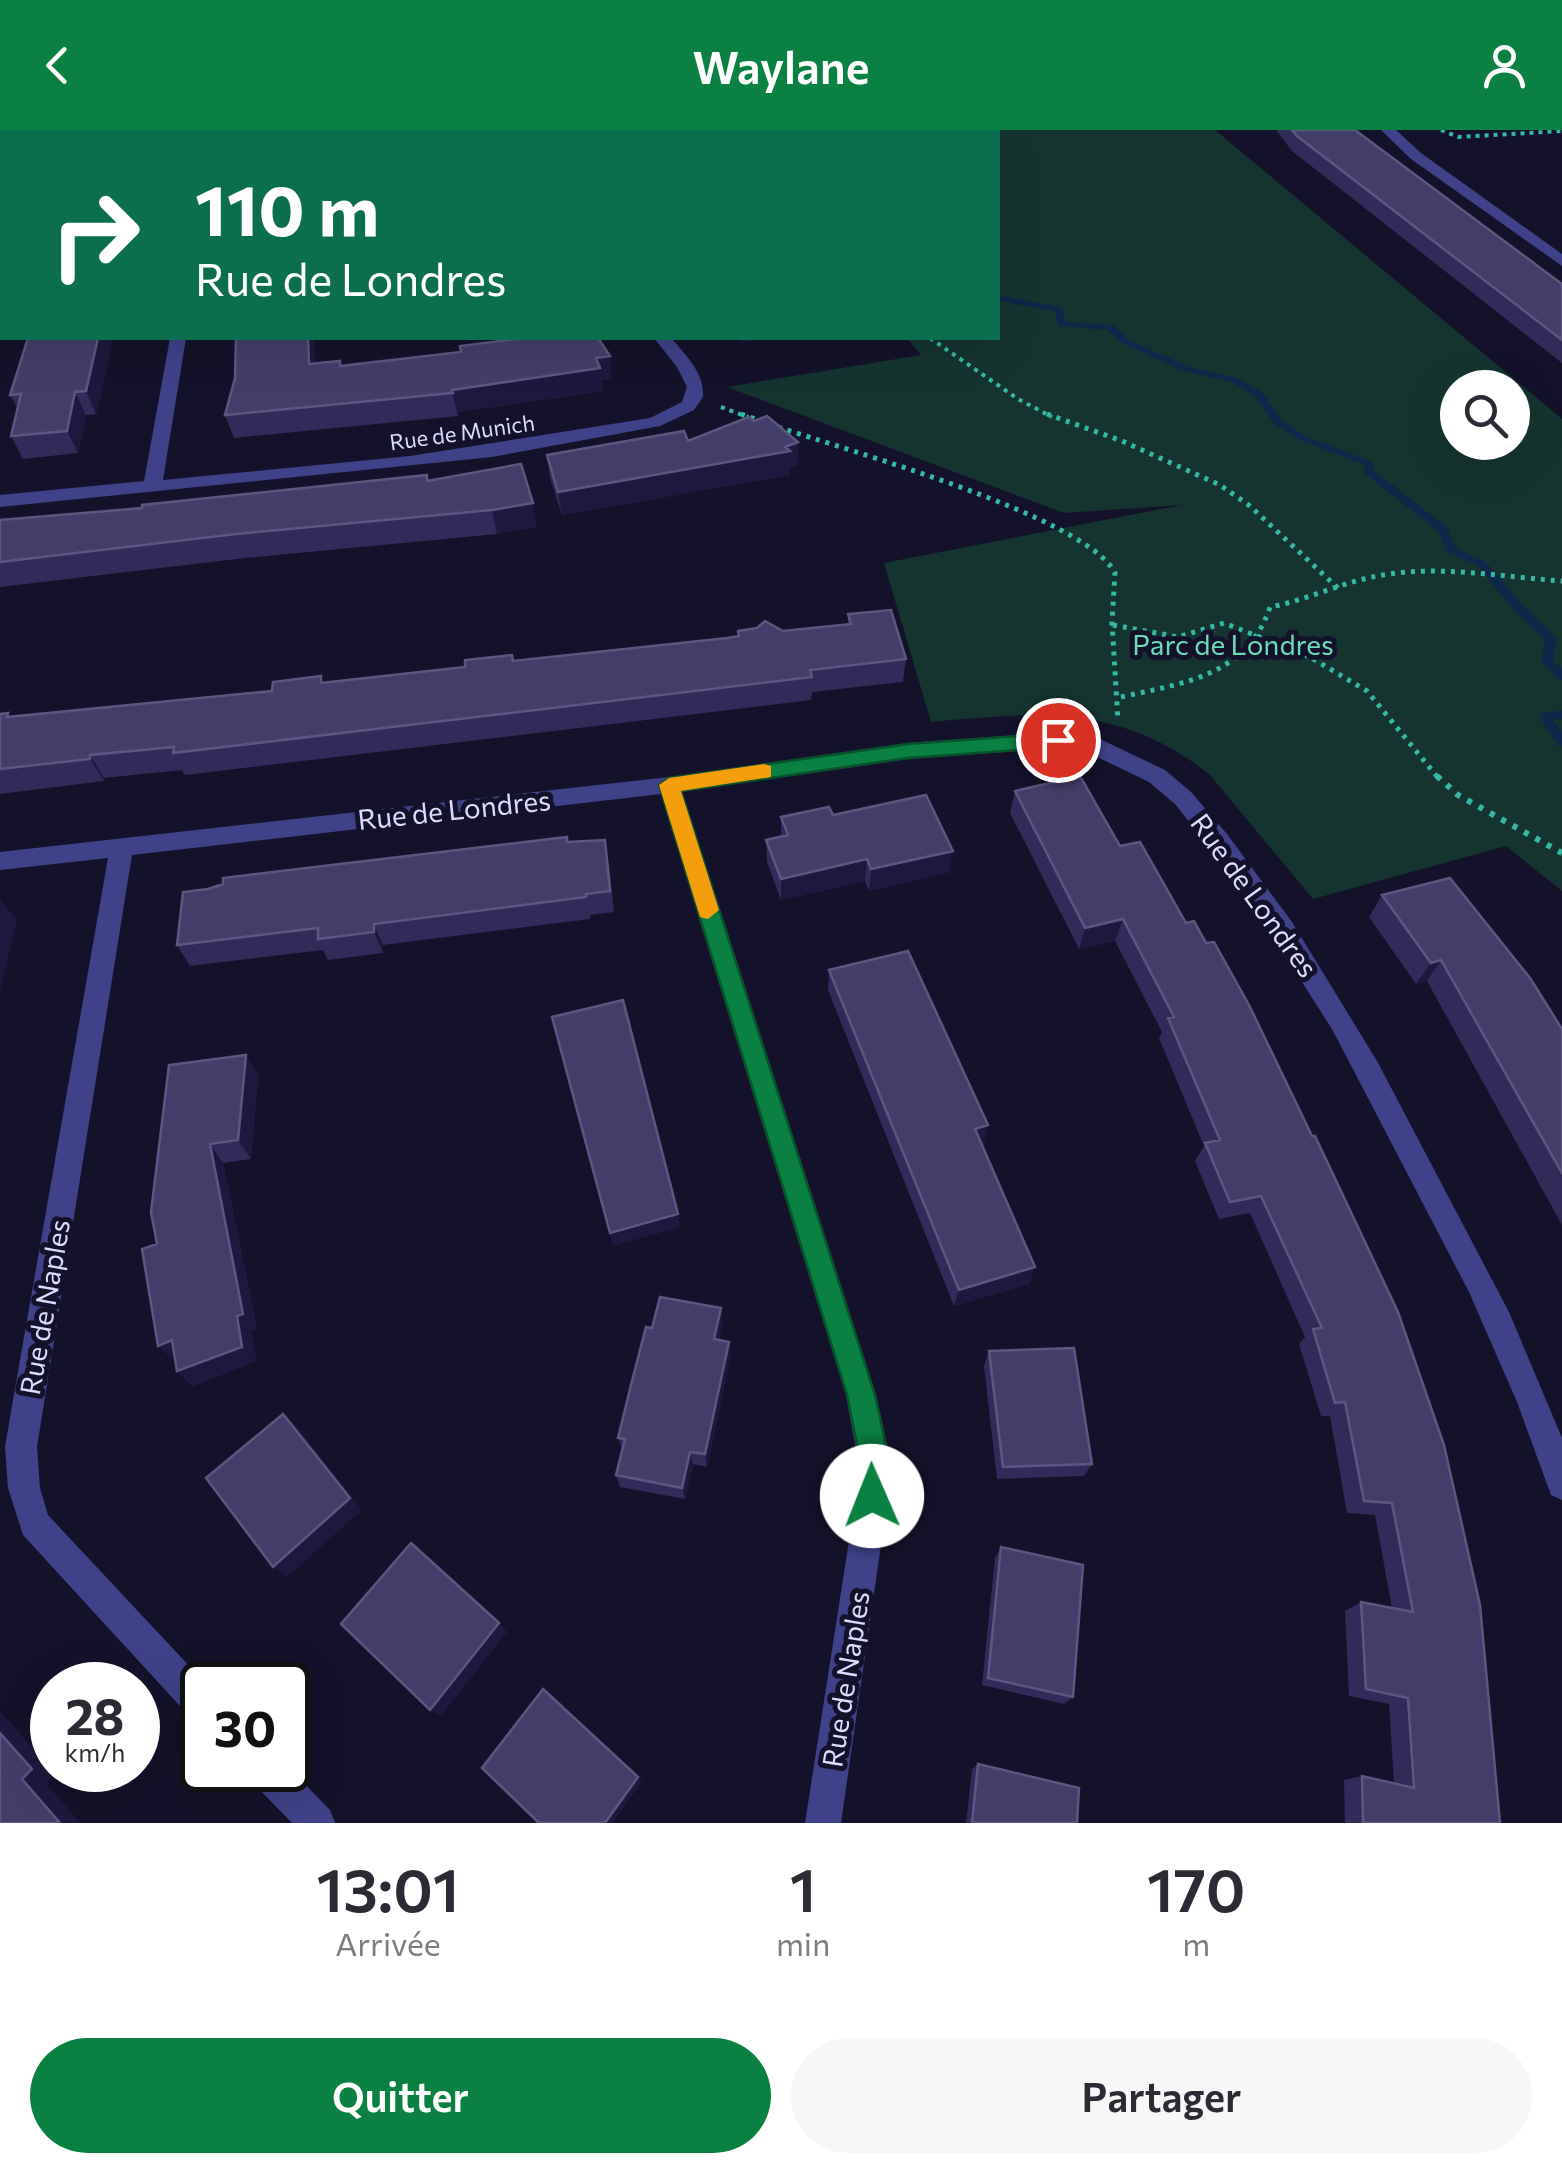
<!DOCTYPE html>
<html lang="fr">
<meta charset="utf-8">
<style>
body{margin:0;font-family:Commissioner,sans-serif;background:#f7f7f7;color:#2b2b33;height:100vh;display:flex;flex-direction:column;font-size:38px;white-space:nowrap}
*{box-sizing:border-box;margin:0}
p{font-size:32px;color:#7c7c81}
.icon{flex:none;width:55px;height:55px;fill:none;stroke:currentColor;stroke-width:2;stroke-linecap:round;stroke-linejoin:round}
.map{position:relative;height:1693px;overflow:hidden}
.panel{display:flex;flex-direction:column;background:#fff;flex:1}
.panel>*{flex:none}
.guide{position:absolute;left:0px;top:0px;width:1000px;height:210px;box-shadow:0 10px 40px #0002;background:#0b6e4f;color:#fff;overflow:hidden}
.tools{position:absolute;left:1440px;top:240px;display:grid;gap:20px}
.tools a{display:grid;place-items:center;width:90px;height:90px;border-radius:50%;background:#fff;box-shadow:0 10px 40px #0002;font-size:50px}
.speed{position:absolute;left:30px;top:1532px;display:flex;gap:20px;font-size:50px;font-weight:700;text-align:center}
.speed>*{display:grid;place-content:center;width:130px;height:130px;border-radius:50%;background:#fff;box-shadow:0 10px 40px #0002;line-height:1}
.speed small{font-size:25px;font-weight:400}
.speed .limit{border:5px solid #111;border-radius:15px;background:#fff;color:#111}
.pin{position:absolute;display:grid;place-items:center;width:85px;height:85px;color:#fff;margin:-42px;border:5px solid #fff;border-radius:50%;box-shadow:0 2px 10px #0007}
.me{position:absolute;width:110px;margin:-55px;rotate:359deg;stroke-linejoin:round;filter:drop-shadow(0 0 8px #0008)}
.turn{display:flex;align-items:center;gap:35px;height:210px;padding:0 30px;font-size:45px}
.turn .icon{width:130px;height:130px;stroke-width:2.5}
.turn b{display:block;font-size:70px;line-height:85px}
.eta{display:flex;justify-content:space-evenly;align-items:center;height:170px;text-align:center}
.eta b{font-size:60px;font-weight:600;line-height:70px}
.action{display:flex;gap:20px;margin-top:auto;padding:20px 30px}
.action a{flex:1;height:115px;border-radius:60px;background:#0b8043;color:#fff;font-size:40px;font-weight:600;line-height:115px;text-align:center}
.action a+a{background:#f7f7f7;color:#2b2b33}
header{display:flex;justify-content:space-between;align-items:center;height:130px;padding:0 30px;background:#0b8043;color:#fff;font-size:45px;font-weight:600}
.map>svg:first-child{display:block}
</style>
<header><svg class="icon" aria-label="back" viewBox="0 0 24 24"><path d="M15 5l-7 7 7 7"/></svg>Waylane<svg class="icon" aria-label="person" viewBox="0 0 24 24"><circle cx="12" cy="8" r="4"/><path d="M4 21q1-7 8-7t8 7"/></svg></header>
<div class="map">
<svg width="1562" height="1693" viewBox="0 0 1562 1693">
<rect width="100%" height="100%" fill="#14122a"/>
<path fill="#153430" fill-rule="evenodd" d="M712 0H1215L1562 289V761L1506 716 1313 769 1210 645C1121 573 1037 582 931 592L884 433 1182 375 1064 383 727 257 921 225 907 208H998V2ZM1458 258H1512V312H1458Z"/>
<g fill="none" stroke-linecap="round" stroke-linejoin="round">
<path fill="#0d2848" fill-rule="evenodd" d="M836 0H844L846 2H838Z
M998 165 1062 177 1065 192 1113 195 1128 209 1189 237 1238 248 1263 263 1281 290 1306 306 1373 332V340L1447 397 1456 418 1486 432 1520 472 1555 506 1557 509 1553 531 1562 539V550L1558 549 1541 532 1545 510 1512 478 1478 436 1447 422 1438 401 1364 343V335L1300 310 1274 294 1256 267 1232 252 1183 241 1122 213 1107 200 1058 196 1055 181 998 171Z
M1562 581V589L1553 590 1562 603V617L1558 616 1539 586 1545 582Z"/>
<path stroke="#35b9a5" stroke-width="4" stroke-dasharray="4 5" stroke-linecap="butt" d="M1441 0 1458 7 1562 1
M658 2 662 0
M930 208 1018 269 1052 287
M721 277 748 287"/>
<path stroke="#35b9a5" stroke-width="5" stroke-dasharray="4 6" stroke-linecap="butt" d="M741 284 761 291
M1047 284 1122 311 1220 355 1250 376 1340 460
M778 297C845 320 1086 386 1115 443L1112 492 1118 591
M1113 495 1178 507 1224 493 1310 527 1367 561 1439 649
M1121 567C1184 553 1247 546 1270 477 1308 470 1344 451 1383 445 1440 435 1504 447 1562 451"/>
<path stroke="#35b9a5" stroke-width="6" stroke-dasharray="5 8" stroke-linecap="butt" d="M1437 646 1458 665 1562 723"/>
<path fill="#3f4288" fill-rule="evenodd" d="M1381 0H1396L1421 23 1562 124V136L1411 29Z
M170 208H186L163 350 410 326 650 288 682 272 687 257 677 237 654 208H671C685 224 705 243 703 267L694 280 660 296 492 327 0 377V365L144 351Z
M1058 602 1102 610 1165 640 1191 662 1227 704 1292 792 1377 931 1509 1182 1562 1308V1370L1551 1365 1517 1272 1469 1162 1332 899 1243 760 1175 674 1149 652 1089 623 1058 618 908 629 682 661 876 1265 887 1315 888 1366 841 1693H805L856 1366 855 1315 846 1265 661 664 132 725 37 1317 40 1358 48 1385 207 1555H202V1592L190 1587 23 1405 8 1358 5 1317 13 1270 108 728 0 740V722L669 647 908 613Z
M288 1637 330 1680 335 1693H292L253 1653 248 1640H288Z"/>
</g>
<path fill="#302b58" d="M1276 0H1355L1562 154V233L1292 21Z
M113 208 96 284 86 285 78 323 23 329 11 306 18 279 10 265Z
M340 231 342 236 612 249 601 250 603 261 457 282 458 286 234 308 225 285 235 248 315 233Z
M754 291 798 312V335L790 338V345L562 385 550 348 547 325 688 311Z
M427 345 428 351 537 397 497 404 245 428 0 457V390L142 378Z
M848 484 906 529 903 552 812 562 811 570 679 586 185 645 182 640 104 648V651L0 664V584L11 587 272 561 324 553 727 508 738 506V501H783L848 494Z
M1015 661 1120 716 1186 793 1194 791 1500 1693H1345L1344 1650 1362 1646 1394 1653 1389 1574 1349 1566 1345 1481 1361 1472 1392 1478 1375 1385 1347 1383 1330 1286H1321L1299 1214 1305 1207 1250 1083 1219 1089 1195 1031 1204 1016 1159 908 1162 902 1115 811 1079 819 1010 683Z
M833 685 949 742 869 761 865 751 781 770 767 732 766 710 781 707V687Z
M568 712 609 732 614 782 590 785V789L383 815V823L328 830 323 820 190 836 177 815Z
M1382 765 1562 899V1095L1427 851 1416 854 1369 787Z
M829 840 984 1014H982L1029 1154 954 1176 828 860Z
M258 945 251 1029 223 1033 257 1199 251 1201 256 1231 193 1256 177 1241 175 1230 158 1216 157 1114 151 1082Z
M721 1178 723 1193 719 1210 730 1227 707 1337 693 1334 685 1369 620 1357 616 1345 622 1319 618 1308 652 1198Z
M989 1221 1092 1334 1084 1346 997 1349 984 1236Z
M1001 1417 1073 1567 1064 1574 982 1555 995 1428Z
M978 1634 1077 1693H966L972 1639Z"/>
<path fill="#1d193e" d="M98 208H113L96 284 86 261Z
M308 208H314L316 257 309 234Z
M741 208H764L741 213Z
M610 226 612 249 601 250 603 261 457 282 452 260Z
M75 262 86 285 78 323 67 301Z
M798 312V335L790 338V345L562 385 558 362 785 317Z
M533 373 537 397 497 404 492 380Z
M90 625 104 648V651L90 629Z
M953 721 949 742 869 761 871 739Z
M867 729 865 751 781 770V749Z
M0 769 17 790 0 861Z
M1123 789 1115 811 1079 819 1085 798Z
M374 794 383 815V823L374 802Z
M1441 830 1427 851 1416 854 1431 833Z
M246 925 258 945 251 1029 238 1010Z
M988 995 984 1014 971 1017 975 999Z
M210 1014 223 1033 257 1199 251 1201 256 1231 193 1256 177 1241Z
M678 1084 680 1097 613 1116 610 1103Z
M1035 1137 1029 1154 954 1176 959 1160Z
M721 1178 723 1193 716 1224 714 1209Z
M172 1210 188 1225 174 1230 158 1216Z
M729 1212 730 1227 707 1337 705 1324Z
M283 1284 297 1297 362 1380 287 1447 273 1437Z
M690 1322 693 1334 685 1369 682 1358Z
M499 1493 507 1502 441 1586 430 1580Z
M0 1581 55 1643 46 1653 80 1693H60L22 1649 0 1603Z
M638 1647 642 1651 613 1693H605Z"/>
<path fill="#433e69" stroke="#5b5781" stroke-width="2.5" d="M165 0H506L507 2H162Z
M574 0H589L602 2H576Z
M1292 0H1355L1562 154V210L1297 6Z
M0 3 2 4V34L0 35Z
M28 208H98L86 261 75 262 67 301 11 306 21 264 10 265Z
M236 208H308L309 234 340 231V236L461 222 460 216 525 208H598L610 226 596 228 600 238 452 260 453 263 225 285 235 248Z
M767 286 798 312 785 317 790 321 558 362 547 325 684 301 688 311 749 287 754 291Z
M521 334 533 373 492 380 236 404 0 432V390L142 378V375L427 345V351Z
M891 480 906 529 810 540 812 547 173 623 174 617 90 625V629L0 639V584L8 583 7 587 272 561 273 552 321 546V553L465 537V530L512 525 513 531 727 508 739 506 738 501 757 498 765 491 783 501 851 494 848 484Z
M1080 646 1120 716 1140 712 1186 793 1194 791 1206 813 1214 812 1249 875 1312 1006H1315L1398 1182 1444 1315 1480 1475 1500 1693H1363L1362 1646 1414 1658 1408 1568 1366 1559 1361 1472 1413 1482 1392 1373 1364 1371 1345 1272 1335 1273 1313 1199 1322 1198 1261 1066 1230 1072 1205 1013 1220 1010 1168 888 1174 887 1123 789 1085 798 1015 661Z
M926 665 953 721 871 739 867 729 781 749 766 710 788 705 781 687 829 677 833 685Z
M567 707V712L605 710 610 761 586 764V767L374 794V802L318 809V798L177 815 183 762 208 759 223 754V748Z
M1450 748 1530 848 1562 899V1043L1441 830 1431 833 1382 765Z
M908 821 988 995 975 999 1035 1137 959 1160 829 840Z
M623 870 678 1084 610 1103 552 887Z
M246 925 238 1010 210 1014 243 1184 237 1186 242 1217 177 1241 172 1210 158 1216 142 1119 157 1114 151 1082 169 935Z
M660 1167 721 1178 714 1209 729 1212 705 1324 690 1322 682 1358 616 1345 625 1309 618 1308 632 1251 646 1197 652 1198Z
M1074 1218 1092 1334 1003 1337 989 1221Z
M283 1284 350 1368 273 1437 206 1348Z
M411 1413 499 1493 430 1580 341 1494Z
M1001 1417 1083 1435 1073 1567 988 1548Z
M543 1559 638 1647 605 1693H539L482 1638Z
M0 1603 32 1639 22 1649 60 1693H0Z
M978 1634 1079 1658 1077 1693H972Z"/>
<path fill="#0b8043" stroke="#07532c" stroke-width="2.5" d="M1058 603 1068 610 1058 617 908 628 681 661 875 1265C882 1298 896 1344 882 1377L872 1381 862 1377 858 1366 857 1315 847 1265 659 655 669 648 908 614Z"/>
<path fill="#f59e0b" d="M764 634 771 636V647L681 661 719 780 708 789 700 787 659 655 669 648Z"/>
<g text-anchor="middle" dominant-baseline="central" stroke-width="10" stroke-linejoin="round" paint-order="stroke">
<g font-size="22" fill="#dddcfe" stroke="#14122a">
<text transform="translate(462 302) rotate(-8)">Rue de Munich</text>
</g>
<g font-size="28" fill="#69ddb6" stroke="#14122a">
<text x="1233" y="514">Parc de Londres</text>
</g>
<g font-size="28" fill="#dddcfe" stroke="#14122a">
<text transform="translate(454 679) rotate(-6)">Rue de Londres</text>
<text transform="translate(1255 765) rotate(54)">Rue de Londres</text>
<text transform="translate(44 1177) rotate(-80)">Rue de Naples</text>
<text transform="translate(845 1549) rotate(-81)">Rue de Naples</text>
</g>
</g>
</svg>
<div class="tools">
<a><svg class="icon" aria-label="search" viewBox="0 0 24 24"><circle cx="10" cy="10" r="6"/><path d="M15 15l6 6"/></svg></a>
</div>
<div class="speed"><div>28<small>km/h</small></div><div class="limit">30</div></div>
<div class="pin" style="left:1058px;top:610px;background:#d93025"><svg class="icon" aria-label="arrive" viewBox="0 0 24 24"><path d="M6 21V4h12l-3 4 3 4H6"/></svg></div>
<svg class="me" style="left:872px;top:1366px" viewBox="-20 -20 40 40"><circle r="19" fill="#fff"/><path d="M0-13L10 11 0 6-10 11z" fill="#0b8043"/></svg>
<div class="guide">
<div class="turn"><svg class="icon" aria-label="right" viewBox="0 0 24 24"><path d="M7 20v-9h11M14 6l5 5-5 5"/></svg><div><b>110 m</b>Rue de Londres</div></div>
</div>
</div>
<section class="panel">
<div class="eta">
<div><b>13:01</b><p>Arrivée</p></div>
<div><b>1</b><p>min</p></div>
<div><b>170</b><p>m</p></div>
</div>
<div class="action"><a>Quitter</a><a>Partager</a></div>
</section>
